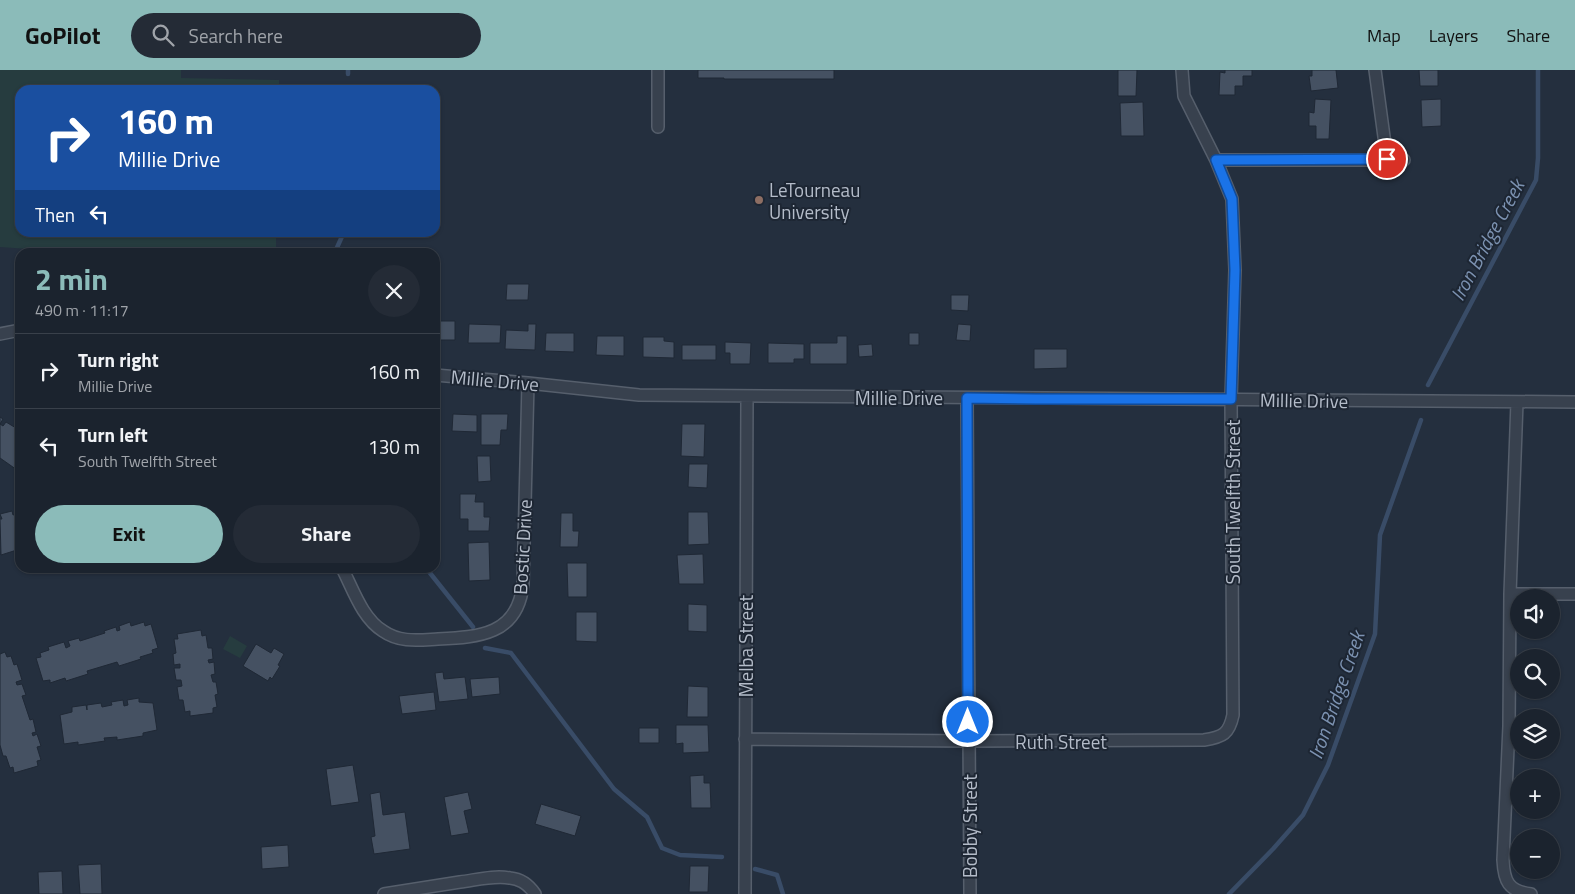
<!DOCTYPE html>
<meta charset="utf-8">
<style>
body{margin:0;font-family:"Titillium Web",sans-serif;background:#242b36;color:#f1f3f6;height:100vh;display:flex;flex-direction:column;font-size:19px;white-space:nowrap}
*{box-sizing:border-box;margin:0}
p{font-size:16px;color:#a0a4aa}
.icon{flex:none;width:28px;height:28px;fill:none;stroke:currentColor;stroke-width:2;stroke-linecap:round;stroke-linejoin:round}
.map{position:relative;flex:1;overflow:hidden}
.side{position:absolute;left:15px;top:178px;width:425px;height:325px;display:flex;flex-direction:column;background:#1b232e;border-radius:15px;box-shadow:0 1px 4px #0004,0 0 0 1px #39404a}
.side>*{flex:none}
.guide{position:absolute;left:15px;top:15px;width:425px;height:152px;border-radius:15px;box-shadow:0 1px 4px #0004,0 0 0 1px #39404a;background:#1a4fa0;color:#fff;overflow:hidden}
.buttons{position:absolute;left:1510px;top:519px;display:grid;gap:10px}
.buttons a{display:grid;place-items:center;width:50px;height:50px;border-radius:50%;background:#1b232e;box-shadow:0 1px 4px #0004,0 0 0 1px #39404a;font-size:25px}
.pin{position:absolute;display:grid;place-items:center;width:42px;height:42px;color:#fff;margin:-21px;border:2px solid #fff;border-radius:50%;box-shadow:0 1px 5px #0007}
.me{position:absolute;width:55px;margin:-28px;rotate:0deg;stroke-linejoin:round;filter:drop-shadow(0 0 4px #0008)}
.turn{display:flex;align-items:center;gap:18px;height:105px;padding:0 20px;font-size:22px}
.turn .icon{width:65px;height:65px;stroke-width:2.5}
.turn b{display:block;font-size:35px;line-height:42px}
.then{display:flex;align-items:center;height:48px;padding:0 20px;background:#0003;gap:10px;font-size:19px}
.round{display:grid;place-items:center;flex:none;width:52px;height:52px;border-radius:26px;background:#242b36}
.overview{display:flex;align-items:center;justify-content:space-between;height:85px;padding:0 20px}
h1{font-size:30px;font-weight:700;line-height:38px;color:#8bbbb9}
.action{display:flex;gap:10px;margin-top:auto;padding:10px 20px}
.action a{flex:1;height:58px;border-radius:30px;background:#8bbbb9;color:#111;font-size:20px;font-weight:700;line-height:58px;text-align:center}
.action a+a{background:#242b36;color:#f1f3f6}
ul{padding:0;list-style:none}
li{display:flex;align-items:center;gap:15px;height:75px;padding:0 20px;border-top:1px solid #39404a}
li div{flex:1}
li b{display:block;font-size:19px}
li em{font-style:normal}
header{display:flex;align-items:center;gap:30px;box-sizing:border-box;height:70px;padding:0 25px;background:#8bbbb9;color:#111}
header strong{font-size:24px}
nav{display:flex;gap:28px;margin-inline-start:auto;font-size:18px}
.search{width:350px;height:45px;background:#242b36;display:flex;align-items:center;gap:12px;box-sizing:border-box;padding:0 18px;border-radius:28px;color:#a0a4aa;font-size:19px}
.map>svg:first-child{display:block}
</style>
<header>
<strong>GoPilot</strong>
<div class="search"><svg class="icon" aria-label="search" viewBox="0 0 24 24"><circle cx="10" cy="10" r="6"/><path d="M15 15l6 6"/></svg>Search here</div>
<nav><a>Map</a><a>Layers</a><a>Share</a></nav>
</header>
<div class="map">
<svg width="1575" height="824" viewBox="0 0 1575 824">
<rect width="100%" height="100%" fill="#242f3e"/>
<path fill="#263c3f" d="M0 0H181V8L279 10V20H20V162L276 163V182H72L0 177Z
M230 566 247 576 240 588 223 579Z"/>
<g fill="none" stroke-linecap="round" stroke-linejoin="round">
<path stroke="#394c67" stroke-width="4.5" d="M348 4V0
M344 20 345 17
M335 182 344 162
M1428 315 1536 110 1538 88V0
M426 498 473 557
M485 578 511 583 614 719 647 747 662 778 680 785 722 787
M755 799 777 805 783 824
M1229 824 1273 779 1303 745 1328 695 1375 564 1380 465 1421 350"/>
</g>
<path fill="#455162" stroke="#1f2835" d="M698 0H834V9H724V8H698Z
M1118 0H1137L1136 26H1118Z
M1225 0H1252V6H1243V16H1235V25H1219L1220 2 1225 3Z
M1312 0H1336L1338 18 1311 21 1309 6H1312Z
M1419 0H1438V16H1420Z
M1315 29 1331 30 1329 69H1316V56H1309V42L1314 43Z
M1441 29V56L1422 57 1421 30Z
M1143 32 1144 66H1121L1120 33Z
M507 214H529L528 230H506Z
M951 225H969L968 241 951 240Z
M435 251H455V270H435Z
M469 254 501 255 500 273H468Z
M528 254H536L535 280 505 279 506 260 528 261Z
M958 254 971 255 970 271 956 270Z
M546 263H574V282L545 281Z
M909 263H919V275H909Z
M597 266H624V286L596 285Z
M837 266H847V294H810V273H837Z
M643 267H664V271L674 272V288L643 287Z
M725 272 751 273 750 294H730V283H725Z
M768 273 804 274V289H794V293H768Z
M872 274 873 286 859 287 858 275Z
M682 275H716V290H682Z
M1034 279H1067V298L1034 299Z
M453 344 477 345V362L452 361Z
M481 344H508L507 360H501L500 375H481Z
M0 347 3 349 0 354 3 356 6 352 16 358 14 360 20 364V402L0 388Z
M682 354H705L704 387 681 386Z
M477 386H490L491 411 478 412Z
M689 394H708L707 418 688 417Z
M460 424H476L475 432H484V447H490L489 461H468V449H460Z
M12 441 13 445 20 443V479L1 485 0 449H2L0 444Z
M688 442H708L709 474 688 475Z
M561 443H573V461H579L578 477H560Z
M489 472 490 510 469 511 468 473Z
M703 484 704 514H679L677 485Z
M567 493H587V527H568Z
M688 534 707 535V562L688 561Z
M576 542H597V572L576 571Z
M130 552 131 556 144 552 145 556 151 554 158 578 152 580 153 583 140 587 141 589 119 596 117 592 87 601 88 604 66 611 65 608 50 613V610L43 611 36 588 41 587 40 583 49 580 48 577 64 572 66 578 70 576 68 571 79 568 80 571 105 563 104 561 116 557 117 561 120 560 119 556Z
M201 560 202 566 206 565 208 578H212L213 589 208 590 209 593 214 592 215 604 211 605 213 612H216L218 624 215 625 217 637 213 638V643L190 646V641L185 642 183 630H179L177 617 182 616 181 610H176L174 598H180V594L174 595 173 584 176 583 174 569H178L177 564Z
M256 574 271 583 274 578 284 584 278 595 280 596 272 609 270 607 268 611 243 596Z
M5 582 7 587 11 586 14 595 17 594 22 610 16 612 17 615 22 614 26 625 22 626 30 650 33 649 36 662 32 663 33 666 37 664 41 676 37 677 41 690 37 691 38 696 14 703 13 697 10 698 6 686H3L0 675V584Z
M443 602 444 609 465 607 468 629 439 632 435 603Z
M499 607 500 624 472 627 470 609Z
M688 616 708 617V647H687Z
M434 622 436 640 402 644 399 626Z
M139 628V632L153 633 157 660 143 663V666L117 670V667L104 668 105 671 78 675V672L64 674 60 645 72 642V637L86 635 87 640V635L101 633 102 637 112 635 111 632 123 630 124 636 128 635 127 630Z
M676 655H708L709 682 683 683V673L676 674Z
M639 658H659V673H639Z
M353 695 359 732 331 736 326 699Z
M704 705V713H710L711 738H691L690 706Z
M380 722 383 745 405 742 410 779 374 784 371 767 375 766 370 724Z
M468 722 472 739 464 741 469 763 451 766 444 727Z
M541 734 581 746 575 766 535 754Z
M288 775 289 797 262 799 261 777Z
M101 794 102 824H80L78 795Z
M690 796H709L708 822H689Z
M62 801 63 824H39L38 802Z"/>
<g fill="none" stroke-linecap="round" stroke-linejoin="round">
<defs>
<path id="minor" d="M1375 0 1387 89
M658 57V0
M1216 90H1404
M0 264 20 260
M435 305 528 313 639 325 1575 332
M967 328 970 824
M1517 332 1510 524 1509 656 1503 790C1504 811 1508 821 1531 824
M342 498C353 519 362 548 383 561 400 573 419 570 438 569 479 567 518 565 523 514L528 313
M1510 524H1575
M745 669 969 671 1204 670C1223 667 1229 664 1233 645L1231 329 1235 200 1232 129 1216 90 1184 26 1182 0
M384 824C410 820 435 816 460 812 476 810 494 805 510 808 521 809 529 815 535 824
M745 824 747 327"/>
</defs>
<use href="#minor" stroke="#565f6c" stroke-width="14"/>
<use href="#minor" stroke="#38414e" stroke-width="11"/>
</g>
<g fill="none" stroke-linecap="round" stroke-linejoin="round">
<defs>
<path id="route" d="M968 652 967 328 1036 329H1231L1235 200 1232 129 1216 90 1387 89"/>
</defs>
<use href="#route" stroke="#114b97" stroke-width="12"/>
<use href="#route" stroke="#1a73e8" stroke-width="9"/>
</g>
<circle fill="#8d6e63" stroke="#1d2633" stroke-width="2" cx="759" cy="130" r="5"/>
<g text-anchor="middle" dominant-baseline="central" stroke-width="4" stroke-linejoin="round" paint-order="stroke">
<g font-size="19" fill="#b4bcc9" stroke="#1d2633" text-anchor="start">
<text x="769" y="119">LeTourneau<tspan x="769" dy="22">University</tspan></text>
</g>
<g font-size="19" fill="#b4bcc9" stroke="#1d2633">
<text transform="translate(495 310) rotate(5)">Millie Drive</text>
<text x="899" y="327">Millie Drive</text>
<text transform="translate(1304 330) rotate(1)">Millie Drive</text>
<text transform="translate(1232 432) rotate(-90)">South Twelfth Street</text>
<text transform="translate(522 477) rotate(-87)">Bostic Drive</text>
<text transform="translate(745 576) rotate(-90)">Melba Street</text>
<text x="1061" y="671">Ruth Street</text>
<text transform="translate(969 756) rotate(-90)">Bobby Street</text>
</g>
<g font-size="20" font-style="italic" fill="#7c92b1" stroke="#1d2633">
<text transform="translate(1487 170) rotate(-62)">Iron Bridge Creek</text>
<text transform="translate(1336 625) rotate(-71)">Iron Bridge Creek</text>
</g>
</g>
</svg>
<div class="buttons">
<a><svg class="icon" aria-label="sound" viewBox="0 0 24 24"><path d="M4 9h4l5-4v14l-5-4H4zM17 9q2 3 0 6"/></svg></a>
<a><svg class="icon" aria-label="search" viewBox="0 0 24 24"><circle cx="10" cy="10" r="6"/><path d="M15 15l6 6"/></svg></a>
<a><svg class="icon" aria-label="layers" viewBox="0 0 24 24"><path d="M12 4l9 5-9 5-9-5zM3 14l9 5 9-5"/></svg></a>
<a>+</a>
<a>−</a>
</div>
<div class="pin" style="left:1387px;top:89px;background:#d93025"><svg class="icon" aria-label="arrive" viewBox="0 0 24 24"><path d="M6 21V4h12l-3 4 3 4H6"/></svg></div>
<svg class="me" style="left:968px;top:652px" viewBox="-20 -20 40 40"><circle r="17" fill="#1a73e8" stroke="#fff" stroke-width="3"/><path d="M0-11L8 9 0 5-8 9z" fill="#fff"/></svg>
<div class="guide">
<div class="turn"><svg class="icon" aria-label="right" viewBox="0 0 24 24"><path d="M7 20v-9h11M14 6l5 5-5 5"/></svg><div><b>160 m</b>Millie Drive</div></div>
<div class="then">Then<svg class="icon" aria-label="left" viewBox="0 0 24 24"><path d="M17 20v-9H6M10 6l-5 5 5 5"/></svg></div>
</div>
<section class="side">
<div class="overview"><div><h1>2 min</h1><p>490 m · 11:17</p></div><a class="round"><svg class="icon" aria-label="close" viewBox="0 0 24 24"><path d="M6 6l12 12M18 6L6 18"/></svg></a></div>
<ul>
<li><svg class="icon" aria-label="right" viewBox="0 0 24 24"><path d="M7 20v-9h11M14 6l5 5-5 5"/></svg><div><b>Turn right</b><p>Millie Drive</p></div><em>160 m</em></li>
<li><svg class="icon" aria-label="left" viewBox="0 0 24 24"><path d="M17 20v-9H6M10 6l-5 5 5 5"/></svg><div><b>Turn left</b><p>South Twelfth Street</p></div><em>130 m</em></li>
</ul>
<div class="action"><a>Exit</a><a>Share</a></div>
</section>
</div>
